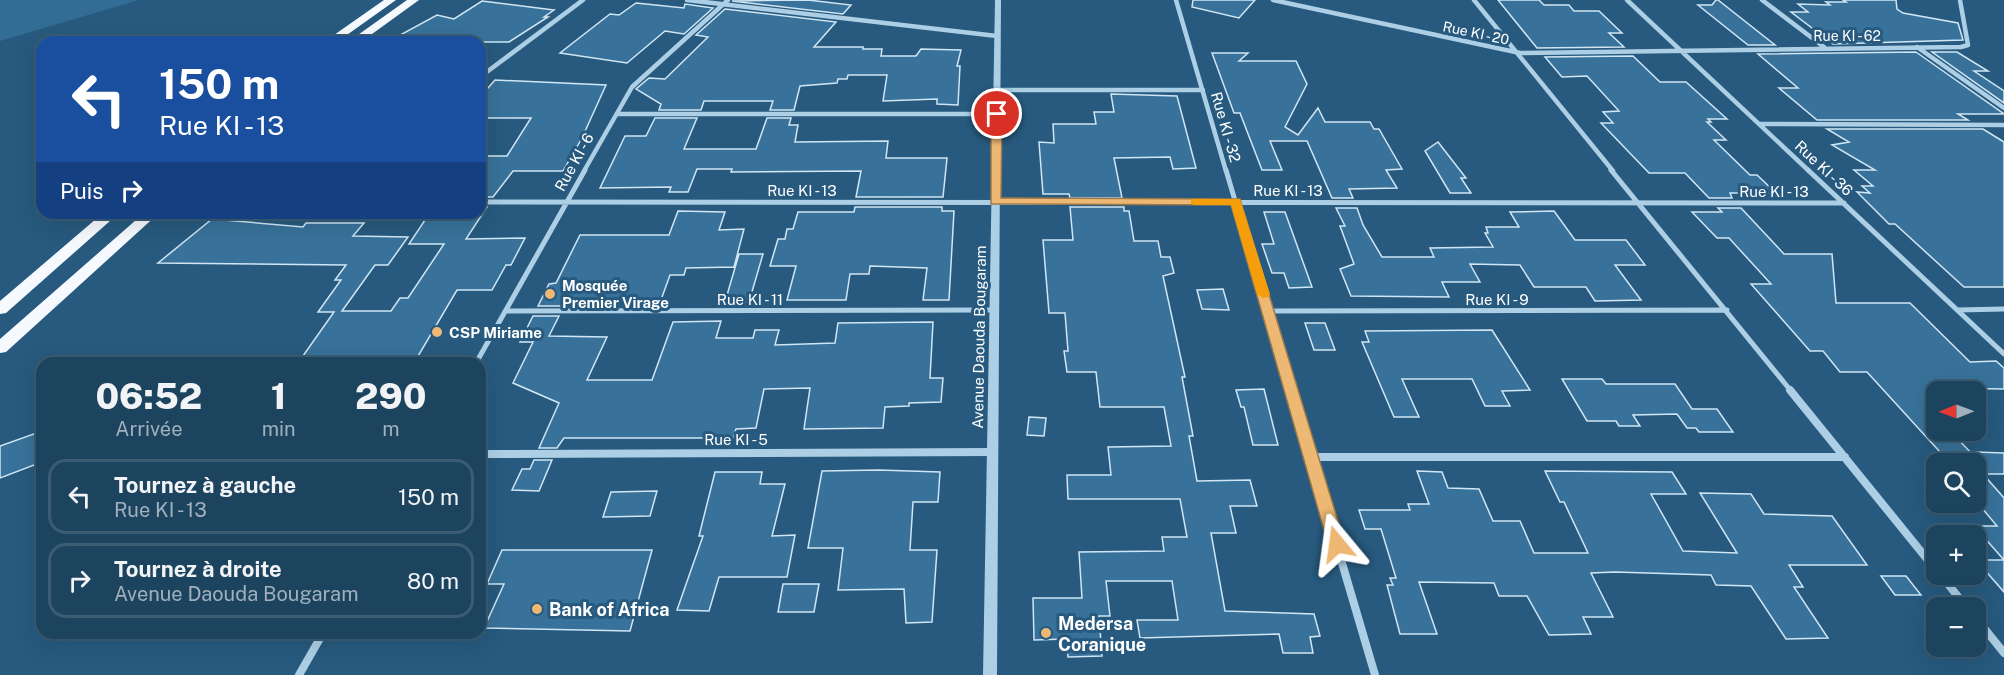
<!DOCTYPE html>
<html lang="fr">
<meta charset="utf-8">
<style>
body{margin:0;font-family:"Public Sans",sans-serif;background:#254b64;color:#f1f3f6;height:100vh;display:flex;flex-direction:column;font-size:22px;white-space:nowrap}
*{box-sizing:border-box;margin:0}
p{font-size:20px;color:#a0b0bc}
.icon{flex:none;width:33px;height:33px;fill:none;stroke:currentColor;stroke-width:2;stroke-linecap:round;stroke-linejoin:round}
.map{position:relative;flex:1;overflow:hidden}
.sheet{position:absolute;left:36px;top:357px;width:450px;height:282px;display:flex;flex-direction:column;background:#1d445e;border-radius:18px;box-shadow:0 6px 24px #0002,0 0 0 2px #3b5c73}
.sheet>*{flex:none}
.guide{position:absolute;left:36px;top:36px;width:450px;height:183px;border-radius:18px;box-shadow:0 6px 24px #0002,0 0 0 2px #3b5c73;background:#1a4fa0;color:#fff;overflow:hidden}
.needle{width:39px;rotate:269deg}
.fabs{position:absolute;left:1926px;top:381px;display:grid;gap:12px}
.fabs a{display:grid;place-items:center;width:60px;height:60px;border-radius:12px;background:#1d445e;box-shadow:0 6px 24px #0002,0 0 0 2px #3b5c73;font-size:30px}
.pin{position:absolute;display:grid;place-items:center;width:51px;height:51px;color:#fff;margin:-26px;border:3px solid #fff;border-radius:50%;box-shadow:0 2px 6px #0007}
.me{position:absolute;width:66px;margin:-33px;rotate:344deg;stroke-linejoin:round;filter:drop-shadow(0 0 4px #0008)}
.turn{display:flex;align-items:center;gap:21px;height:126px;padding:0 24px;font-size:27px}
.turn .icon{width:78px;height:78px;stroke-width:2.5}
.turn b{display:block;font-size:42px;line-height:51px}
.then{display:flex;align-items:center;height:57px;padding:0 24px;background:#0003;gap:12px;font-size:22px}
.eta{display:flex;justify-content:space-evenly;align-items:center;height:102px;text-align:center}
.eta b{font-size:36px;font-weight:800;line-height:42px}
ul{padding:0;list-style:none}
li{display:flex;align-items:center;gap:18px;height:75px;margin:0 12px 9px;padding:0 12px;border:3px solid #3b5c73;border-radius:18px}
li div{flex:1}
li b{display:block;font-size:22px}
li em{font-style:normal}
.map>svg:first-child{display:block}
</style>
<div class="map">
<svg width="2004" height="675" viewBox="0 0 2004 675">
<rect width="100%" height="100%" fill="#275a7e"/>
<path fill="#326d95" d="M0 0H139L0 41Z"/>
<path fill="#38729a" stroke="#d0e6f4" stroke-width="1.5" d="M808 0 851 5 843 14 732 1Z
M1193 0H1255L1239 18 1192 7Z
M1498 0H1539L1544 5H1569L1574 11H1599L1622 33H1609L1624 47 1537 48Z
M1716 0H1718L1775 45H1748L1698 5H1712Z
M1843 0H1896L1897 9 1903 13 1958 23 1963 40 1833 44 1791 12H1808L1798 4 1830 5 1826 2H1846Z
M482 1 554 10 544 17H548L509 42H409L418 36 402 34 437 15 454 19Z
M636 3 684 8 685 4 713 8 684 34 665 31 627 63 560 53 610 14 619 15Z
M725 9 836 22 814 47H863V49H882L881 56H916L921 49 961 50 957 66H960L958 105 937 104V99L883 101 887 75H848L847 79H838L837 83 800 86 794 110H770L773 101H704L701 110H659L661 104 636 89 649 78 665 79 708 37 696 35Z
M1916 52 2004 114H1958L1968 120H1817L1779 88H1798L1758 54Z
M1932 52H1957L1988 71H1974L2004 91V103Z
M1212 53H1248L1239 61H1296L1307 84 1285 127 1298 135 1318 108 1325 122H1370L1374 129H1379L1402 169 1386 170 1397 188 1349 189 1353 198H1332L1307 141H1270L1282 170H1262L1240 113H1234Z
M1633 56 1660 82H1686L1727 119H1708L1711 122H1707L1726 140H1714L1750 175H1757L1776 193H1730L1732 198H1709L1685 173H1649L1601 123H1613L1603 112 1619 111 1587 76 1562 77 1545 57Z
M495 80 606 85 582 138 563 171H513L493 197H480V156H507L531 118H480V97Z
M1111 94 1177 96 1196 168 1173 169 1170 157 1114 158 1122 198H1070L1069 194H1043L1039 142 1054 143 1053 124H1096L1094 112H1114Z
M655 118H697L684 149H756L767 118H791L789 125H798L795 142 888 141 886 158H947L943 197H856L861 171 731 172 732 169H697L688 192H669L671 187 600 188 625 136H646Z
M1827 129H1983L2004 142V287H1964L1895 224H1889L1857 192 1870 193 1862 186H1873L1854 170H1875L1832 145 1849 142Z
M1438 142 1466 178H1461L1471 193H1450L1425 151Z
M480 207H487L466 239 525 238 511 265H506L492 290H457L414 363H298L334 312H318L341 280H335L346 265 158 263 212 219 303 227 306 223H364L353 236 408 237 388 265H375L342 311H391L400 298H408L444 244H409L425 220 480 217Z
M855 207H942V211H954L949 300H923L927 268 870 266 869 274H850L846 300H787L796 266H770L778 239H785L787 229H793L798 212H854Z
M1070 207H1124V211H1129L1134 241H1158L1161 257H1170L1174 273 1163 276 1185 377H1182L1193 436H1189L1197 481 1250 480 1257 506H1230L1236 533H1211L1225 611 1314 614 1320 636 1310 637 1313 653H1283L1279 634 1140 638 1137 620H1178L1172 581H1106L1110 616H1099L1102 656 1068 657 1066 639 1034 640 1033 598H1082L1079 552 1164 551 1162 537H1187L1180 499H1068L1067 475H1111L1108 447 1171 446 1164 407H1100L1096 372H1067L1064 351H1068L1065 313H1049L1043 240H1073Z
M1336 208H1357L1363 225 1382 257H1434L1430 248 1493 247 1485 233H1488L1486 227H1519L1510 212 1554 211 1575 240H1626L1645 265H1615L1641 300 1595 301 1586 287H1534L1520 265 1470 264 1480 282H1442L1449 297 1351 296 1340 269 1354 264 1340 226H1345Z
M1718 208H1741L1784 254H1832L1836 303H1910L1970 362 1996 361 2004 368V389L1936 388V430H1949L1976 458V452L2004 453V474H1983L2004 498V592L1976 560H2004L1974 526H1997L1976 501V464H1951L1867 372H1840L1823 351H1810L1751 284H1771L1729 238H1717L1692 212H1722Z
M678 211 725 212 719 230 744 229 734 267 686 268 684 275H670L661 300 565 301 563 306H538L549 284 556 283 580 235H669Z
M1264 212H1285L1312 287 1289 288 1284 273H1272L1262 244H1274Z
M739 254H763L749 302H725Z
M1223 289 1229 310 1202 309 1197 290Z
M533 316H559L549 336 607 337 587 380H652L673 322 721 321 716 338H753L755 330H779L775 345 835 343 838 323 933 322 930 378H943L941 402 909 403V406L885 407 883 428 804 429 810 388 764 389 756 428 736 429 733 438H564L557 448H539L559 403 513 383 533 342H520Z
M1305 323H1325L1335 350H1314Z
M1492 330 1530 390 1502 391 1510 406H1485L1472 379H1402L1419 417H1394L1362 342H1369L1365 331Z
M1562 379H1602L1606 384H1675L1692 409H1717L1733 432H1699L1696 428H1687L1677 414 1633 415 1640 426H1619L1616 421H1587Z
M1264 389 1278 445H1253L1244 407H1241L1236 390Z
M1029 417 1046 418 1044 436 1027 435Z
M42 431V462L0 478V446Z
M534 460H552L539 491 512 490 522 469H530Z
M879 470 940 472 938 502H913L910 550H937L932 622 906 623 904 589 838 590 843 548H808L822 471Z
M1417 471 1442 472 1448 488 1479 489 1493 521H1520L1534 553H1588L1564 502H1560L1545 471 1672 472 1686 494H1651L1683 551 1737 553 1700 493 1751 494 1764 514 1832 516 1867 565H1789L1803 587H1794L1828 638 1786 639 1751 586 1716 585 1711 575 1615 572 1591 573 1613 617H1583L1591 634 1549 635 1527 596H1499L1494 583 1419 582 1437 634H1400L1387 585H1393L1390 578H1396L1381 529H1365L1359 510H1410L1408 504H1429Z
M715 472H762L760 484H785L772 536 795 535 787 577H719L709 611 677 610 703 536H699Z
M657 491 650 516 603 517 611 492Z
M502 550H652L630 631 484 628 504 584H487Z
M1881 576H1906L1921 595H1895Z
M783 584H819L814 612H778Z"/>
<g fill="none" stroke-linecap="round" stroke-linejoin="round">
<path stroke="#adcfe5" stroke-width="4.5" d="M687 0 997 36
M1176 0 1226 171
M1273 0 1520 53 1961 47 1968 45 1960 0
M1474 0 1613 171
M1627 0 1809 171
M1762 0 1824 47
M1917 47 2004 108
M480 77 583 0
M997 90H1203
M617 114H997
M1759 124 2004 125
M584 171 632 87 728 0"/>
<path stroke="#adcfe5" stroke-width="5" d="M1226 170 1291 391
M1611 170 1791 391
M1808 170 2004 354
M480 202 1844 203
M1958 310 2004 309
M505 311 994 310
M1268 311 1727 310
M476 363 585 170"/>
<path stroke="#adcfe5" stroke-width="8" d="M1291 390 1375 675
M1790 390 1936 570
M480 454 992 452
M1311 457H1845
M1940 574 1967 608
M1976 618 2004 653
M299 675 323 633"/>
<path fill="#adcfe5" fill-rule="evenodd" d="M995 0H1001L997 675H983Z"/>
<path fill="#f6fafe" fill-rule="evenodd" d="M384 0H396L337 42H324Z
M407 0H419L361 42H348Z
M103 213H119L6 313 0 314V301Z
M144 213H159L6 352 0 353V339Z"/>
</g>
<path fill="#edb874" stroke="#9a784b" stroke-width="1.5" d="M997 111 1002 114 1001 198 1240 199 1345 544 1343 549H1331L1328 544 1231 205 991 204V114Z"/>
<path fill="#f59e0b" d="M1191 199H1240L1270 294 1268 297 1263 298 1257 294 1231 205H1195L1191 204Z"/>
<g fill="#edb874" stroke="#275a7e" stroke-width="2">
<circle cx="550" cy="294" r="6"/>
<circle cx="437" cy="332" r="6"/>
<circle cx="537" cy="609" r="6"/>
<circle cx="1046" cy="633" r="6"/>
</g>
<g text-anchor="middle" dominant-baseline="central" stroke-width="6" stroke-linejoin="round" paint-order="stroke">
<g font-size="14" fill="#fff" stroke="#275a7e">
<text transform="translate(1476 33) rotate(12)">Rue KI - 20</text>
<text x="1847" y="36">Rue KI - 62</text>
</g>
<g font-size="15" fill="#fff" stroke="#275a7e">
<text transform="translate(1226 127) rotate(74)">Rue KI - 32</text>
<text transform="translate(574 162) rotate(-61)">Rue KI - 6</text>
<text transform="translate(1824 168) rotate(43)">Rue KI - 36</text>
<text x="802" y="190">Rue KI - 13</text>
<text x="1288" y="190">Rue KI - 13</text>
<text x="1774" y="191">Rue KI - 13</text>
<text x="750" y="299">Rue KI - 11</text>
<text x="1497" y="299">Rue KI - 9</text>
<text transform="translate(979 337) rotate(-89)">Avenue Daouda Bougaram</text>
<text x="736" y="439">Rue KI - 5</text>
</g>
<g font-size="15" font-weight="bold" fill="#fff" stroke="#275a7e" text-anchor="start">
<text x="562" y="285">Mosquée<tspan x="562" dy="17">Premier Virage</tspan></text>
<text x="449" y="332">CSP Miriame</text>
</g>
<g font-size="18" font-weight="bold" fill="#fff" stroke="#275a7e" text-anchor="start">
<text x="549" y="609">Bank of Africa</text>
<text x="1058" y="623">Medersa<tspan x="1058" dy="21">Coranique</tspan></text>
</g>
</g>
</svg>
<div class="fabs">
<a><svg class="needle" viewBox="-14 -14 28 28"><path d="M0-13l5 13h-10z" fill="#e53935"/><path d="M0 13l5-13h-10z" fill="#a0b0bc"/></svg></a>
<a><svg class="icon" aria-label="search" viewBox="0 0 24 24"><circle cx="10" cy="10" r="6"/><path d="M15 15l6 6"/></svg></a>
<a>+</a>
<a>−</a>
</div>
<div class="pin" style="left:997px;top:114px;background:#d93025"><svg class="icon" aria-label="arrive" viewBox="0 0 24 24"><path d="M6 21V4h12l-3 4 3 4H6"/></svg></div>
<svg class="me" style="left:1337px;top:544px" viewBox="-20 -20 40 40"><path d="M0-17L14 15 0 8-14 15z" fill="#edb874" stroke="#fff" stroke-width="4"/></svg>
<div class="guide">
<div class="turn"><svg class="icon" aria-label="left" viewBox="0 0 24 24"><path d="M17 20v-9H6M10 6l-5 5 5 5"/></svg><div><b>150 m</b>Rue KI - 13</div></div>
<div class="then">Puis<svg class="icon" aria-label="right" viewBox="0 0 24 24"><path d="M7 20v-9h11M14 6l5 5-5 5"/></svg></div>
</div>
<section class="sheet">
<div class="eta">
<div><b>06:52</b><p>Arrivée</p></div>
<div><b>1</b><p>min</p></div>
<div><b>290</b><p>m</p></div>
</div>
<ul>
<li><svg class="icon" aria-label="left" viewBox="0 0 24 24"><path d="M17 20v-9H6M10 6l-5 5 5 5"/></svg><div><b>Tournez à gauche</b><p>Rue KI - 13</p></div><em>150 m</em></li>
<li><svg class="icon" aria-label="right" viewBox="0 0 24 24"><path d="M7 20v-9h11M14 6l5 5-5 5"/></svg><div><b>Tournez à droite</b><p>Avenue Daouda Bougaram</p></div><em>80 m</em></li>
</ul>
</section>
</div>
